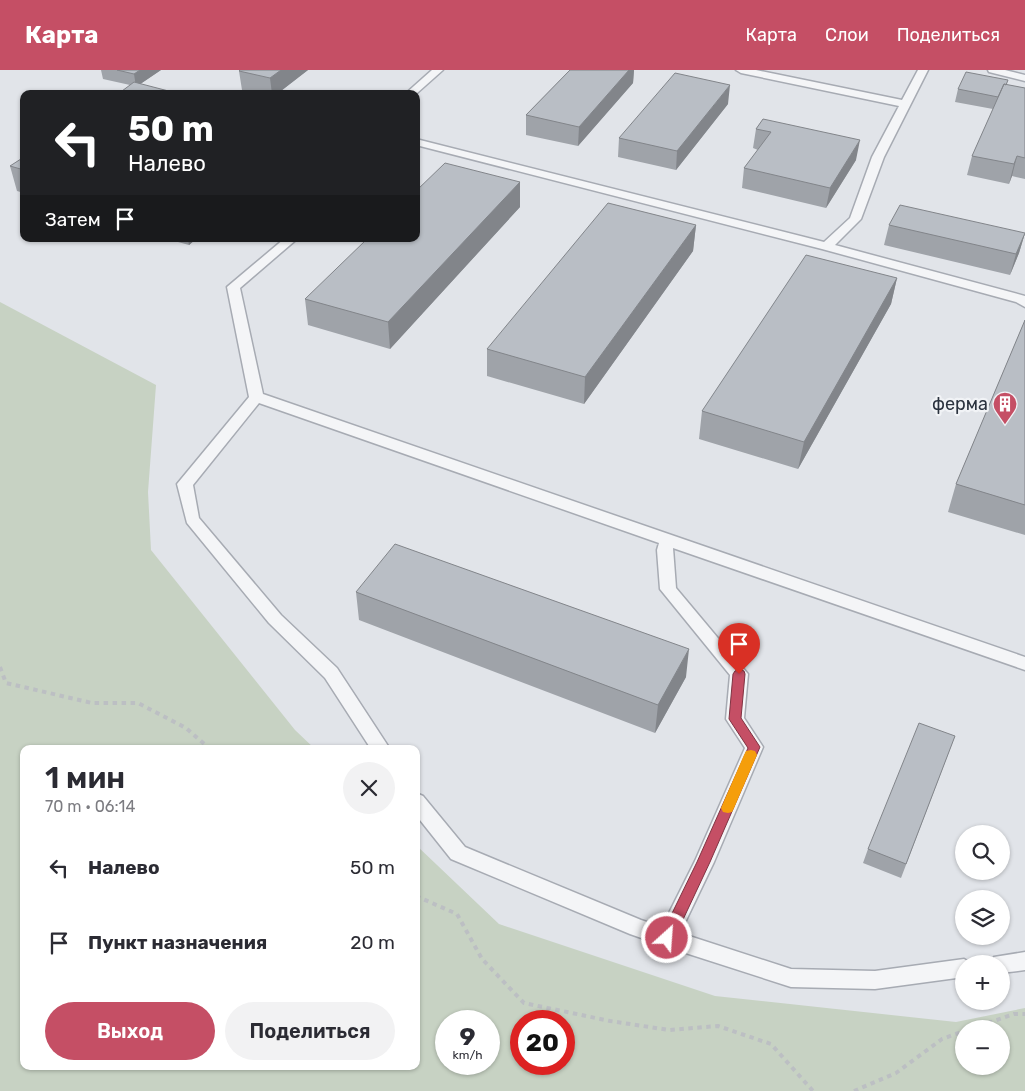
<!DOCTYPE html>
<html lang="ru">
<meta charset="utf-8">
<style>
body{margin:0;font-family:Rubik,sans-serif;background:#f2f2f3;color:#2b2b33;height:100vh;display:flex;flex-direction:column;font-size:19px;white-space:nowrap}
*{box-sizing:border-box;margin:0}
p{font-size:16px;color:#7c7c81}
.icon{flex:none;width:28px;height:28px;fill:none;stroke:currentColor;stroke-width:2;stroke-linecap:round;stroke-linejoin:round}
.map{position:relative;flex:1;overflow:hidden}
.side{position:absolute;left:20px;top:675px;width:400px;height:325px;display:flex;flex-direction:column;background:#fff;border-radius:10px;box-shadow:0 1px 4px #0004}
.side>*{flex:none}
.top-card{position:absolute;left:20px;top:20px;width:400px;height:152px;border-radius:10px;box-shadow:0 1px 4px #0004;background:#202124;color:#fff;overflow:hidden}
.buttons{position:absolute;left:955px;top:755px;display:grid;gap:10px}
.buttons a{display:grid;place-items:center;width:55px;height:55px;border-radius:50%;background:#fff;box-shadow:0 1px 4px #0004;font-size:25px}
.speed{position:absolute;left:435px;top:940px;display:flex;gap:10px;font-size:25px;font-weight:700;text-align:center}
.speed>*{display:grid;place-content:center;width:65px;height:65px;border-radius:50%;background:#fff;box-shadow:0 1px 4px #0004;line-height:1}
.speed small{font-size:12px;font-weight:400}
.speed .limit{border:8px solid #d22;background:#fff;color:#111}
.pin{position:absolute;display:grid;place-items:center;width:42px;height:42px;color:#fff;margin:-51px -21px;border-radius:50% 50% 50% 0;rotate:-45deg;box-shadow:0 0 5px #0007}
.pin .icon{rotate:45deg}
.me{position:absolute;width:55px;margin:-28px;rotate:26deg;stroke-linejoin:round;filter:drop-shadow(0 0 4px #0008)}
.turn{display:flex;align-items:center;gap:18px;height:105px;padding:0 25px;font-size:22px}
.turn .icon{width:65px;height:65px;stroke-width:2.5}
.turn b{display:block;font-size:35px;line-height:42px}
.then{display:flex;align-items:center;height:48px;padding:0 25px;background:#0003;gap:10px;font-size:19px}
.round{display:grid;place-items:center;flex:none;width:52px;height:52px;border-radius:26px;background:#f2f2f3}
.headline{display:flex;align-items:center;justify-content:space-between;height:85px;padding:0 25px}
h1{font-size:30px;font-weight:600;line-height:38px}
.action{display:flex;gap:10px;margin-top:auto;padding:10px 25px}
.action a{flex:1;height:58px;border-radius:30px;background:#c54f65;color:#fff;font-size:20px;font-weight:600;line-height:58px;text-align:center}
.action a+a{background:#f2f2f3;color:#2b2b33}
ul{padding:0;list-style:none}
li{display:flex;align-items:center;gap:15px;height:75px;padding:0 25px}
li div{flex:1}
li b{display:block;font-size:19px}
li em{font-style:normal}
header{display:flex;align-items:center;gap:30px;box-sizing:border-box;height:70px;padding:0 25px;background:#c54f65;color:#fff}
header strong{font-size:24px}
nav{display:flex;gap:28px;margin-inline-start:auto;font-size:18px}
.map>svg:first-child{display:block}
</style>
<header>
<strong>Карта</strong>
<nav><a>Карта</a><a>Слои</a><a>Поделиться</a></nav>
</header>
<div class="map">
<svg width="1025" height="1021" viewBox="0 0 1025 1021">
<rect width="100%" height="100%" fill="#e1e4e9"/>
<path fill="#c7d2c3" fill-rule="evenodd" d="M0 232 156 315 148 422 151 480 295 660 315 679H24V996H416V775L499 854 715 926 956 952 1025 938V1021H0ZM446 951H489V994H446ZM564 951V994H521V951ZM964 959H1001V996H964Z"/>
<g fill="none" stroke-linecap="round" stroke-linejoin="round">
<defs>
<path id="service" d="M432 0H443L416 24H405Z
M736 0H756L902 30 918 0H928L884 87 861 149 835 175 1025 226V237L1016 232 822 179 416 75V69L824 172 850 148 872 87 899 36 741 3Z
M988 0H1005L1025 5V11L989 2Z
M284 169H297L240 218 263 324 1025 587V600L673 478 676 518 748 604 744 648 763 677 714 792 680 863 791 899 875 901 964 889 972 894H964V907L875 919 791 917 667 877 630 864 451 789 416 745V723L423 726 465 777 641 850 662 857 695 791 745 678 726 649 730 605 660 519 657 480 659 473 259 333 193 415 199 448 281 545 337 598 390 679H371L325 608 269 553 187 453 177 414 249 327 227 217Z
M1025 882V900L1001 903V894H991L994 887Z"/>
</defs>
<use href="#service" stroke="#a7abb3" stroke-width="3"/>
<path stroke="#bcbfc3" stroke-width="4" stroke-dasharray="4.5 4.5" stroke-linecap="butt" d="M0 597 6 613 92 633H138L186 658 210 679
M416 826 457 844 482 889 524 933 610 951 669 960 718 956 771 974 813 1021
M971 959 1014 944H1025
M854 1021 896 1003 942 969 964 961"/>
<use href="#service" fill="#f4f5f7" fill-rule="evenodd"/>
</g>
<path fill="#9fa3a9" d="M101 0H161L140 14 130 15 103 9Z
M240 0H308L277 24H258L242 20 239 1Z
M570 0H634L633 13 578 76 526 65V45Z
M1008 10 1006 15 1025 18V109L1012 106 1009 114 967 105 972 86 993 39 955 32 958 19Z
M728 34 676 100 618 87 619 68Z
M763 49 856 90 826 138 742 118 744 98 758 80 753 78 756 59Z
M24 87V123L17 121 10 96Z
M520 112V137L390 279 308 255 305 229Z
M696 155 693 181 584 334 487 306V279Z
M889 155 1025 163 1019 183 1010 205 884 175Z
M167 169H196L189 175Z
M897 208 891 234 798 399 699 369 702 341Z
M1025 250V465L948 442 956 414Z
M356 522 686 607 655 663 359 550Z
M955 666 901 808 863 793 868 779Z"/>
<path fill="#82858a" d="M140 0H161L136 17 134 4Z
M281 0H308L277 24H272L270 8Z
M629 0H634L633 13 578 76 579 57Z
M730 15 728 34 676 100 677 81Z
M860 70 856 90 826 138 830 118Z
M1017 86 1012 106 1009 114 1014 94Z
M520 112V137L390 279 388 252Z
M696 155 693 181 584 334 585 307Z
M1025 163 1019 183 1010 205 1016 184Z
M188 169H196L189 175Z
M897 208 891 234 798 399 804 372Z
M689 579 686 607 655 663 658 635Z"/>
<path fill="#b9bec5" stroke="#82858a" d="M117 0H140L134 4Z
M240 0H281L270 8 239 1Z
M570 0H629L579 57 526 45Z
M966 2 1008 10 1006 15 1004 14 998 27 958 19Z
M675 3 730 15 677 81 619 68Z
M134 12 180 24H118Z
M1004 14 1025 18V88L1017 86 1014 94 972 86Z
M763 49 860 70 830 118 744 98 771 62 756 59Z
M24 87V100L10 96Z
M445 93 520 112 388 252 305 229 367 169H416V121Z
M608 133 696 155 585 307 487 279Z
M900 135 1025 163 1016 184 889 155Z
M806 185 897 208 804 372 702 341Z
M1025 250V435L956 414Z
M395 474 689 579 658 635 356 522Z
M919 653 955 666 906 794 868 779Z"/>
<path fill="#c54f65" stroke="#803342" d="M739 599 744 601 745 604 741 648 760 677 710 792 672 873 667 874 662 873 660 868 697 792 748 678 729 649 733 604 735 601Z"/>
<path fill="#f59e0b" d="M751 680 755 681 757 685 734 738 732 742 728 743 723 742 721 738 744 685 746 681Z"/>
<defs>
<symbol id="building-pin" viewBox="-11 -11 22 30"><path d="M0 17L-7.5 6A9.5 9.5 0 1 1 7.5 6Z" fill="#c54f65" stroke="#f1f3f6"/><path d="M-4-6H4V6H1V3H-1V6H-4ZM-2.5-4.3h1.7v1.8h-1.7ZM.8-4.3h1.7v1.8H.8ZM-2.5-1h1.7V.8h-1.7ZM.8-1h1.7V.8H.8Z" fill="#fff"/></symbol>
</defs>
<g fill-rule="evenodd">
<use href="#building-pin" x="991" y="320" width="28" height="38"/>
</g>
<g text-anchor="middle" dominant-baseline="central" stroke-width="4.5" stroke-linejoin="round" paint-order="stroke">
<g font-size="18" fill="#2b333f" stroke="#f1f3f6" text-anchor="end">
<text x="988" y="334">ферма</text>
</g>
</g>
</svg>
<div class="buttons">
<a><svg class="icon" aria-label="search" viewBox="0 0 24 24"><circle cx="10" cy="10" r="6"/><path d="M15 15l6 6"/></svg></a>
<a><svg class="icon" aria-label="layers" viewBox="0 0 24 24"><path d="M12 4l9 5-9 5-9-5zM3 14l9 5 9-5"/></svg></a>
<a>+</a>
<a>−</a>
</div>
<div class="speed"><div>9<small>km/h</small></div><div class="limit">20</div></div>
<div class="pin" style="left:739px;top:604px;background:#d93025"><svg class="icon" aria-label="arrive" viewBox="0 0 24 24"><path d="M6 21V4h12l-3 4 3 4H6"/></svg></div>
<svg class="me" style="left:667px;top:868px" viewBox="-20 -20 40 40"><circle r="17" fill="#c54f65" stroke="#fff" stroke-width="3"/><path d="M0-11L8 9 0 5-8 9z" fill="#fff"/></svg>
<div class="top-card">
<div class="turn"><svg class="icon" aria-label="left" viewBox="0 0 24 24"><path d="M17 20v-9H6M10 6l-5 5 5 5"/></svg><div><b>50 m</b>Налево</div></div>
<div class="then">Затем<svg class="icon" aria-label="arrive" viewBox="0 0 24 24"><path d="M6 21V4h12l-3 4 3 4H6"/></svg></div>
</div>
<section class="side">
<div class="headline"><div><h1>1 мин</h1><p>70 m · 06:14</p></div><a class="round"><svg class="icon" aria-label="close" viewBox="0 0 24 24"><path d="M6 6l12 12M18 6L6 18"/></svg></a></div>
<ul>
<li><svg class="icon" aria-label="left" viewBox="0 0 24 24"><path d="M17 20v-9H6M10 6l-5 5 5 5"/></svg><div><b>Налево</b></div><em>50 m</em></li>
<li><svg class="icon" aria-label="arrive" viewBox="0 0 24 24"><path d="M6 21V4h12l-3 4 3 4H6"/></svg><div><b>Пункт назначения</b></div><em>20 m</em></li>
</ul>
<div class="action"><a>Выход</a><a>Поделиться</a></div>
</section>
</div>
